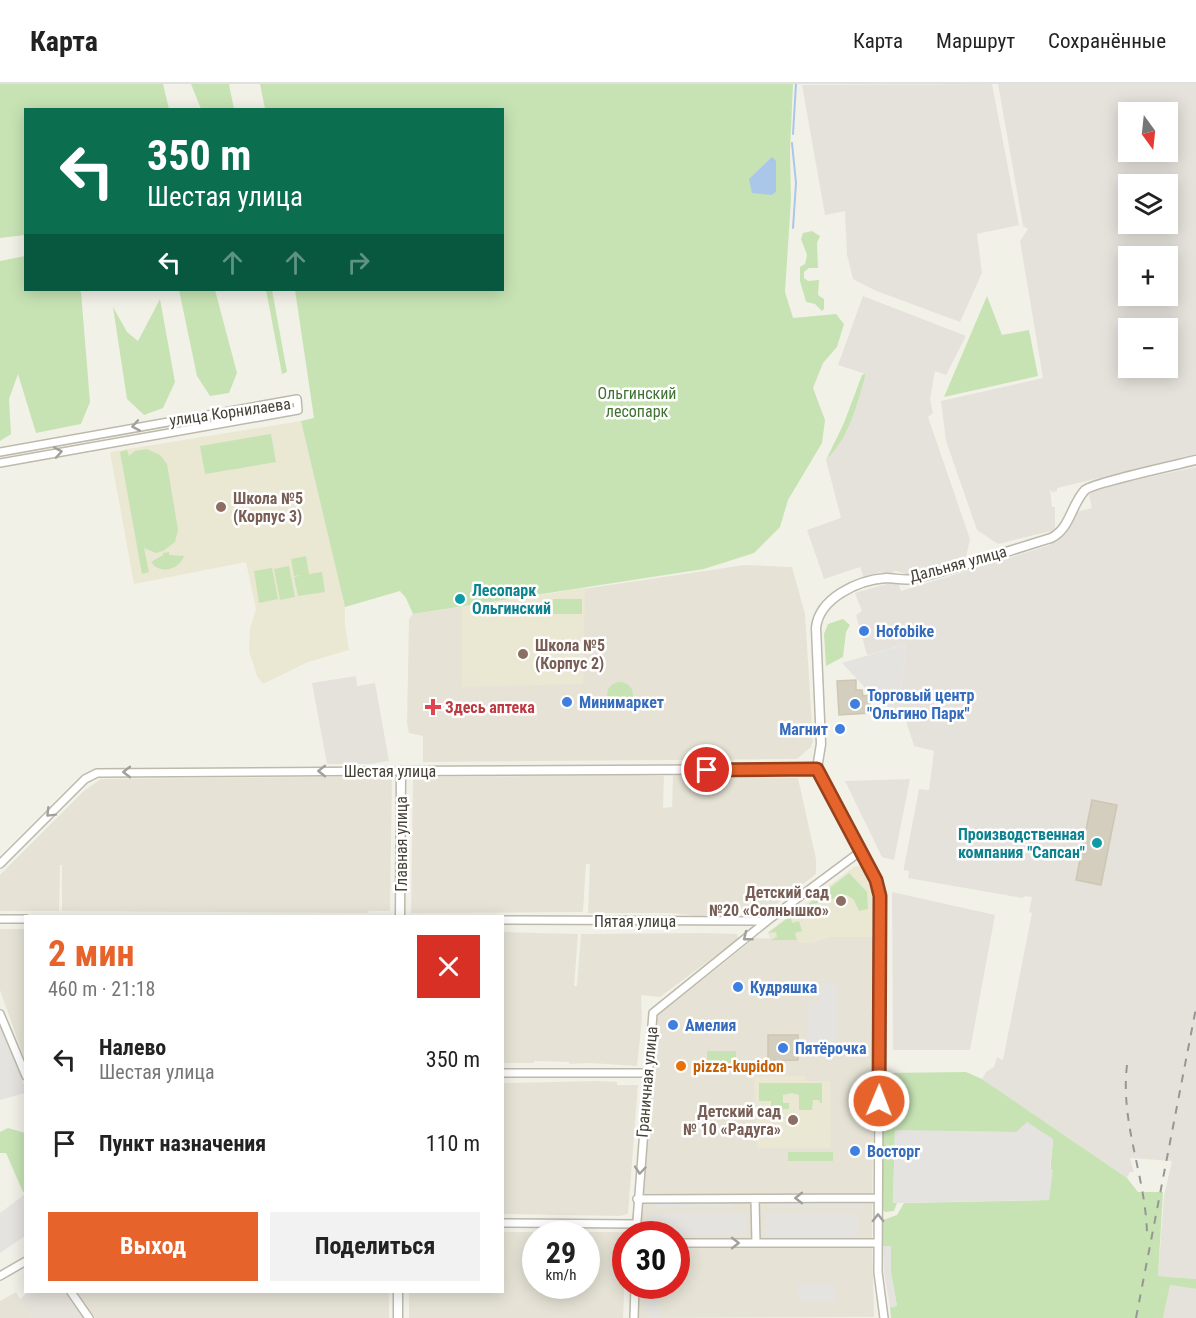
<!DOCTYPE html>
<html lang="ru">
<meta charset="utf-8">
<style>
body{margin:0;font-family:"Roboto Condensed",sans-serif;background:#f2f2f2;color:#222;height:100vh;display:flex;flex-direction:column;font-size:22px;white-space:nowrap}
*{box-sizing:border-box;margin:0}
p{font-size:20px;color:#767676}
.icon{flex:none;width:33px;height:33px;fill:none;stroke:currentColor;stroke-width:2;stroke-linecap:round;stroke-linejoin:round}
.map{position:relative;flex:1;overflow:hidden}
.details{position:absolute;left:24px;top:831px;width:480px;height:378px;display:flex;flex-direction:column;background:#fff;border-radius:0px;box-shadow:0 3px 15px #0003}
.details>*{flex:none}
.hud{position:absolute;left:24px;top:24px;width:480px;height:183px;border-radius:0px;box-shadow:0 3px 15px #0003;background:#0b6e4f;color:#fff;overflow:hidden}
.needle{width:39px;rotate:165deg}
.fabs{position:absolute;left:1118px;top:18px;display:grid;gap:12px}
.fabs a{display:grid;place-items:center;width:60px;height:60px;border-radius:0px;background:#fff;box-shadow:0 3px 15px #0003;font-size:30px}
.speed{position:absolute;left:522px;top:1137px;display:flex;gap:12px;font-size:30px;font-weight:700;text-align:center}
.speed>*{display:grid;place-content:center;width:78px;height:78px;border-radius:50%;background:#fff;box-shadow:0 3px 15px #0003;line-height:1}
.speed small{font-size:15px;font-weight:400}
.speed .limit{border:9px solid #d22;background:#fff;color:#111}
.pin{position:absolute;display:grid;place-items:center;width:51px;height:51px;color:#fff;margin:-26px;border:3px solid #fff;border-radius:50%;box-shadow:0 2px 6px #0007}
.me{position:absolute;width:66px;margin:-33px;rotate:1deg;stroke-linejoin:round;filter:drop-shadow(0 0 4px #0008)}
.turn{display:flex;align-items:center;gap:21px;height:126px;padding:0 24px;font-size:27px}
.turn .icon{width:78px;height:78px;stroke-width:2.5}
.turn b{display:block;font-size:42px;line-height:51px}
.lanes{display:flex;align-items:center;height:57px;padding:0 24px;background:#0003;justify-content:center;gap:30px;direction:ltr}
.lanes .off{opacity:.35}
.round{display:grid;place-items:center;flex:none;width:63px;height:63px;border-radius:0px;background:#f2f2f2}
.overview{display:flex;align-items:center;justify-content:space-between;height:102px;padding:0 24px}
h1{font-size:36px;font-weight:700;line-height:45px;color:#e6632b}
.cta{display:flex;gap:12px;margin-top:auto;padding:12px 24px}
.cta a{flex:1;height:69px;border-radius:0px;background:#e6632b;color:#fff;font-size:24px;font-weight:700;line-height:69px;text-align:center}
.cta a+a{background:#f2f2f2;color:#222}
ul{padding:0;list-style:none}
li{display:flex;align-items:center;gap:18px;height:84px;padding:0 24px}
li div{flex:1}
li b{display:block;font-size:22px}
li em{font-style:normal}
header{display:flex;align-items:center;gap:36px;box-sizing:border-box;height:84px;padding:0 30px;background:#fff;border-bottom:2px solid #e0e0e0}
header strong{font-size:28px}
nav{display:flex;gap:33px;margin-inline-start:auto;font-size:21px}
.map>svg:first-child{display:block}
</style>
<header>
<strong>Карта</strong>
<nav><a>Карта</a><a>Маршрут</a><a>Сохранённые</a></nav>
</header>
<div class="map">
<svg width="1196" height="1234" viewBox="0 0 1196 1234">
<rect width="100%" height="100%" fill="#f2f1e8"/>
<path fill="#e6e3d6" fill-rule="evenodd" d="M745 481 792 483 805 530 813 657 811 663 797 675 423 678V652L409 649 407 639 409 535 413 530Z
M637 691 664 692 663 724 672 723 673 691 798 694 816 775V790L767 828 711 825 710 831 700 832 670 829H588L590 780H586L583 828 411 829 413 693Z
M317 693H392L390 827H369L367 829 62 827V781H60L59 827H0V791L85 706 101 695Z
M0 845H25V977L0 906Z
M503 848 578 850 574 902H577L581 850 703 849 737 850 738 855 660 913 641 911 642 935 637 982 590 979 570 980 569 978 534 977V979H503Z
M829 853H875L872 1153 874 1233 637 1234 638 1202H676V1150H640L657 932 755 854 800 856 810 859Z
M599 997 617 998V1001H638L628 1130 619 1132 503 1130V999Z
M503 1148H627L623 1234H409V1208H502ZM536 1150H586V1202H536Z
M16 1208 31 1234H0V1217Z
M77 1208H389V1234H95Z"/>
<path fill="#e5e2dc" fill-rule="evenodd" d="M992 0 1019 141 977 150 982 189 960 238 874 206 853 195 847 171 845 127 825 131 802 1Z
M998 0H1196V371L1057 404V407L1052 408 1050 405 1052 423H1055V446L998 460 977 446 946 357 941 317 1043 294 1020 157 1028 145 1023 142ZM1128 28H1167V68H1128ZM1128 100H1167V140H1128ZM1128 172H1167V212H1128ZM1128 244H1167V284H1128Z
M863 212 966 252 946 291 935 287 930 315 933 329 928 333 970 455 965 477 912 492 896 487 887 490 880 488 864 494 860 483 824 495 807 446 841 434 826 376 830 372 866 290 838 281Z
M1196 383V1195L1158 1192 1164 1112 1172 1077 1130 1074 1134 1088H1130L1127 1094 982 995 986 988 994 983 997 973 1003 976 1032 829 1029 828 1032 813 1026 812 1022 814 908 794 909 787 904 786V783L919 705 929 706 934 667 914 662 907 640 900 612 906 560 867 571 856 531 862 527 855 509 897 497 901 507 1050 461 1064 449 1076 428 1092 424 1089 411 1094 405Z
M356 592 357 602 375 599 389 677 371 680H327L312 599Z
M910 695 894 776 882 773 845 697Z
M892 808 995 831 970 966H893Z
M1170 1201 1196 1205V1234H1163Z
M28 1208H65L83 1234H31L20 1215Z"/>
<path fill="#eae7d3" d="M301 337 345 523V540L349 566 308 578 263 600 257 592 249 567 250 544 256 525 246 478 134 500 110 368Z
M585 504 583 600 462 603V523Z
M861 782 873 807 872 853H829L810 859H799V856H770L768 848 854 783Z
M805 992V997H830L831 1064H757L754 993Z"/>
<path fill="#c7e3b4" d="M0 0H163L169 25 26 26 25 151 0 154Z
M191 0H229L234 25H201Z
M260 0H793L790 67 791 116 785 208 793 234 836 230 844 240 837 263 823 279 813 304 825 336 822 359 788 416 780 443 754 469 704 485 413 530 406 514 400 507 345 523 301 337 314 334 295 206H502V26L265 25Z
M812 147 820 152 817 159 818 184H809L804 188V194L808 197 819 196 818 211 824 215V225L822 227 815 220 806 218 800 197V183L805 180 807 171 801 155 803 149Z
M25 172 26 206H79L81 208 90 318 81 340 36 349 18 290 9 315 11 350 0 357V177Z
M179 206H215L237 289 229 309 210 312 197 292Z
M266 206H272L287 288 282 290Z
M987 212 1002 251 1029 246 1038 292 944 313Z
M160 215 175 298 163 324 144 331 127 315 113 223 127 248 138 257Z
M866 289C857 321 850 352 826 376L844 339 862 291Z
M271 350 276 378 205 390 200 362Z
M147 365 160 371 167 380 178 446 175 458 163 467 156 469 144 464 149 488 142 490 120 368 127 366 129 372 135 367Z
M169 468V471L184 472C179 486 160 491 151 478L163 471V469Z
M306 472 309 490 322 488 325 508 298 512 294 493 303 491 294 492 291 475Z
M289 482 295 513 280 516 274 485Z
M272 484 278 515 259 519 254 487Z
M553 515H582V530H553Z
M843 535 850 541 846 548 843 573 826 582 824 550 828 540Z
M607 611a13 13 0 1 1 26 0a13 13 0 1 1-26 0Z
M849 789 867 808 868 825 859 827 854 816 847 811 806 822Z
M797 827 798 831 791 833 792 839 799 837 802 847 795 849 797 856H770L777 853 776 848 768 849Z
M707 967H736V992L727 982 724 976 720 977 719 982H707Z
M966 988 982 995 1127 1094 1138 1108H1163L1158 1192 1196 1195V1205L1170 1201 1163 1234H891L890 1223 897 1222 891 1189V1162H883V1136L897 1131 904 1119 1048 1116 1053 1055 1016 1048 895 1047 893 1118 897 1119 894 1127 885 1128 882 1125 883 989Z
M759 999H822V1019H820L819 1016H813L812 1026H799V1011L792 1009 783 1011V1019H789V1025L771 1026V1017H759Z
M8 1044 25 1049V1107L23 1108 6 1069H0V1048Z
M788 1068H833V1077H788Z"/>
<path fill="#e4e3df" d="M906 560 900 612 906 637 872 611 842 579Z
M820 899H838L836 973H807L809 917H820Z
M0 937 26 1006 25 1009 0 1016Z
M1027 1038 1053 1055 1050 1085 1053 1086 1049 1116 893 1119 895 1046 1016 1048Z
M25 1110V1152L0 1169V1129Z
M769 1117H864V1124H769Z
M653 1118H731V1124H653Z
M649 1129H745V1152L649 1150Z
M765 1129H858V1153H765Z
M883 1162H891V1189L897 1222 890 1223 884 1189Z
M798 1200H835V1217H798Z
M645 1202H658L659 1234H650V1230L646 1227Z"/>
<path fill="#aac6e9" d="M772 73 776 77V108L771 111 752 109 749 95Z"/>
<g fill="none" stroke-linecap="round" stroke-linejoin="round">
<path stroke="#aac6e9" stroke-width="2" d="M793 50 796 0
M792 59 796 99 793 144"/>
</g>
<path fill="#d3cebe" stroke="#cdc6b2" stroke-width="1.5" d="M856 596V606H862L863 612 870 611 871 629 839 631 837 597Z
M1092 716 1117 721 1101 801 1076 796Z
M768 951H798V976L768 977Z"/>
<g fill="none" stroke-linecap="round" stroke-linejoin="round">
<defs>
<path id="minor" d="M0 368 297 315 298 326 0 379
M817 685 876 796 880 807 878 1188 884 1234
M0 780 85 695 97 689 401 687
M0 835H26
M502 836 767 837
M0 930 26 992
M502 989H648
M637 1115 878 1114
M755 1115 756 1159
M502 1139 636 1140
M636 1150 653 929 767 837 861 767
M676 1159H878
M0 1192 26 1177
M71 1208 89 1234
M634 1234 635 1202"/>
<path id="tertiary" d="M400 832 401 687 817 685 821 660 816 544C819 514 858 496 886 494 895 494 904 497 913 495 959 484 1005 468 1051 454 1070 445 1071 421 1085 406 1092 399 1180 380 1196 376
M398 1234V1208"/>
</defs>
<use href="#minor" stroke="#bdb9ab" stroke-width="10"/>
<use href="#tertiary" stroke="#bdb9ab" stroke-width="11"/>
<use href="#minor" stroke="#fff" stroke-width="7"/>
<use href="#tertiary" stroke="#fff" stroke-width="8"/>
<path stroke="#969696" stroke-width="2" stroke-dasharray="8 8" stroke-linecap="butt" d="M1127 981C1120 1040 1146 1093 1147 1150
M1136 1234 1196 924"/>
</g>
<defs><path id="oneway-chevron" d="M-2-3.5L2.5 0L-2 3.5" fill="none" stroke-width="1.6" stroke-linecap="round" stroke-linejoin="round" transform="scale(1.5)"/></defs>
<g stroke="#a2a09b">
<use href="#oneway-chevron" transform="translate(136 342) rotate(170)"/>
<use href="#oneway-chevron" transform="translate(58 368) rotate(-10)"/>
<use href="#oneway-chevron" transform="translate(322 687) rotate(180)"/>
<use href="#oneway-chevron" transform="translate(127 688) rotate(180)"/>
<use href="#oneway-chevron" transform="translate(50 729) rotate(135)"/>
<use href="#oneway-chevron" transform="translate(747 853) rotate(142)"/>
<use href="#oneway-chevron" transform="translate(640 1086) rotate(95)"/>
<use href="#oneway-chevron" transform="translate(799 1114) rotate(180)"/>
<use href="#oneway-chevron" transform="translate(878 1134) rotate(-90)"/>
<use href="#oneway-chevron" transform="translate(735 1159)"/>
</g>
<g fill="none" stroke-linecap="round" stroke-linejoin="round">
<defs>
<path id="route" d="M707 686 817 685 876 796 880 812 879 1017"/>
</defs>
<use href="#route" stroke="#96401c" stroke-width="15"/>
<use href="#route" stroke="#e6632b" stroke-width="10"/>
</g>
<g fill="#8d6e63" stroke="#fff" stroke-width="2">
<circle cx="221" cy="423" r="6"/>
<circle cx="523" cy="570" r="6"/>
<circle cx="841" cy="817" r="6"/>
<circle cx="793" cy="1036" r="6"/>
</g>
<g fill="#0f9aa8" stroke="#fff" stroke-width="2">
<circle cx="460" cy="515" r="6"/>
<circle cx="1097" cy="759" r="6"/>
</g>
<g fill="#3f7fe0" stroke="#fff" stroke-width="2">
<circle cx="864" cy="547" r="6"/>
<circle cx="567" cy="618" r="6"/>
<circle cx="855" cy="620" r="6"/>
<circle cx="840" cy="645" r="6"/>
<circle cx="738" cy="903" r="6"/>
<circle cx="673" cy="941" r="6"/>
<circle cx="783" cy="964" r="6"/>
<circle cx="855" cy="1067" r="6"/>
</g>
<path fill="#e0444e" stroke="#fff" stroke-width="2" d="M430 614h6v6h6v6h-6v6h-6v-6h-6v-6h6z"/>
<circle fill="#e8710a" stroke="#fff" stroke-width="2" cx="681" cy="982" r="6"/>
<g text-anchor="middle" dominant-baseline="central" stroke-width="5" stroke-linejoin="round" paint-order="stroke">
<g font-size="16" fill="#3f7130" stroke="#fff">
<text x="637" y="309">Ольгинский<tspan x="637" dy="18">лесопарк</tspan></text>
</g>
<g font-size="16" fill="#454237" stroke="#fff">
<text transform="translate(230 328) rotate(-8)">улица Корнилаева</text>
<text transform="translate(958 480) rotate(-15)">Дальняя улица</text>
<text x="390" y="687">Шестая улица</text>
<text transform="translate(401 760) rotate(-90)">Главная улица</text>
<text x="635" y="837">Пятая улица</text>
<text transform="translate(647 998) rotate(-85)">Граничная улица</text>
</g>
<g font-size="16" font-weight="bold" fill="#785e54" stroke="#fff" text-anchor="start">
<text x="233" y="414">Школа №5<tspan x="233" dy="18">(Корпус 3)</tspan></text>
<text x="535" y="561">Школа №5<tspan x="535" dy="18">(Корпус 2)</tspan></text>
<text x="829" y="808" text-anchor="end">Детский сад<tspan x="829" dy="18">№20 «Солнышко»</tspan></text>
<text x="781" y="1027" text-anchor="end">Детский сад<tspan x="781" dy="18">№ 10 «Радуга»</tspan></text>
</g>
<g font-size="16" font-weight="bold" fill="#0d838f" stroke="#fff" text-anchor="start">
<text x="472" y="506">Лесопарк<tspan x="472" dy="18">Ольгинский</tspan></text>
<text x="1085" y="750" text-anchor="end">Производственная<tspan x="1085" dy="18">компания "Сапсан"</tspan></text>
</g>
<g font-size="16" font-weight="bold" fill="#366cbe" stroke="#fff" text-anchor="start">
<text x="876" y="547">Hofobike</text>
<text x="867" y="611">Торговый центр<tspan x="867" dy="18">"Ольгино Парк"</tspan></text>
<text x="579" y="618">Минимаркет</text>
<text x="828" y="645" text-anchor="end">Магнит</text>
<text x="750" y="903">Кудряшка</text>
<text x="685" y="941">Амелия</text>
<text x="795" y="964">Пятёрочка</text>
<text x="867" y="1067">Восторг</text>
</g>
<g font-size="16" font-weight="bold" fill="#be3a42" stroke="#fff" text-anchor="start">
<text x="445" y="623">Здесь аптека</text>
</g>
<g font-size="16" font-weight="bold" fill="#c56008" stroke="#fff" text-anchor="start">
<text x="693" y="982">pizza-kupidon</text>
</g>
</g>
</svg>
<div class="fabs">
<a><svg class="needle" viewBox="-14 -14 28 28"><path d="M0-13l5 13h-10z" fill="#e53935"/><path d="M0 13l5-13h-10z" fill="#767676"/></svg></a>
<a><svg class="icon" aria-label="layers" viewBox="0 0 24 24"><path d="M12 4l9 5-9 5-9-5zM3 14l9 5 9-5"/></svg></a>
<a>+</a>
<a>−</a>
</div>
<div class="speed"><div>29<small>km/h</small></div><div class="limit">30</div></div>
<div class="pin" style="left:707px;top:686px;background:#d93025"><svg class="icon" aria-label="arrive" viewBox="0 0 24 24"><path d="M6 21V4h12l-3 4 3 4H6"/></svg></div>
<svg class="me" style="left:879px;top:1017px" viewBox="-20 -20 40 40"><circle r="17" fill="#e6632b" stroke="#fff" stroke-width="3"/><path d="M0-11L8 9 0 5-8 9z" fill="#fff"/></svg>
<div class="hud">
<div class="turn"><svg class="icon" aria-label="left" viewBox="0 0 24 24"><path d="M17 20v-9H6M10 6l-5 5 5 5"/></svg><div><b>350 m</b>Шестая улица</div></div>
<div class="lanes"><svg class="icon" aria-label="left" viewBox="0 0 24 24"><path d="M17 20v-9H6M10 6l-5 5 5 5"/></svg><svg class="icon off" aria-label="ahead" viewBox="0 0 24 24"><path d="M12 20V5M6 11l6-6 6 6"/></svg><svg class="icon off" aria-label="ahead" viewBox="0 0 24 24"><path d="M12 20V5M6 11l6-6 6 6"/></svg><svg class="icon off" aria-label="right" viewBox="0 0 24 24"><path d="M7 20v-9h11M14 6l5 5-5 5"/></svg></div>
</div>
<section class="details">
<div class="overview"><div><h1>2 мин</h1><p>460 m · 21:18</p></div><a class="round" style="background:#d93025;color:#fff"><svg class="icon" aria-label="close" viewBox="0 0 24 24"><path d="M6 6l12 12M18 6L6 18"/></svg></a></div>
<ul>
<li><svg class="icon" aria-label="left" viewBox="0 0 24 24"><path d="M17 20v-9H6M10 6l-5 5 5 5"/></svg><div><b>Налево</b><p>Шестая улица</p></div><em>350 m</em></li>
<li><svg class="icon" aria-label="arrive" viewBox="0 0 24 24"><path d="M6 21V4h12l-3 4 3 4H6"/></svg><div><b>Пункт назначения</b></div><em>110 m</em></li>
</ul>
<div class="cta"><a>Выход</a><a>Поделиться</a></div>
</section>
</div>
